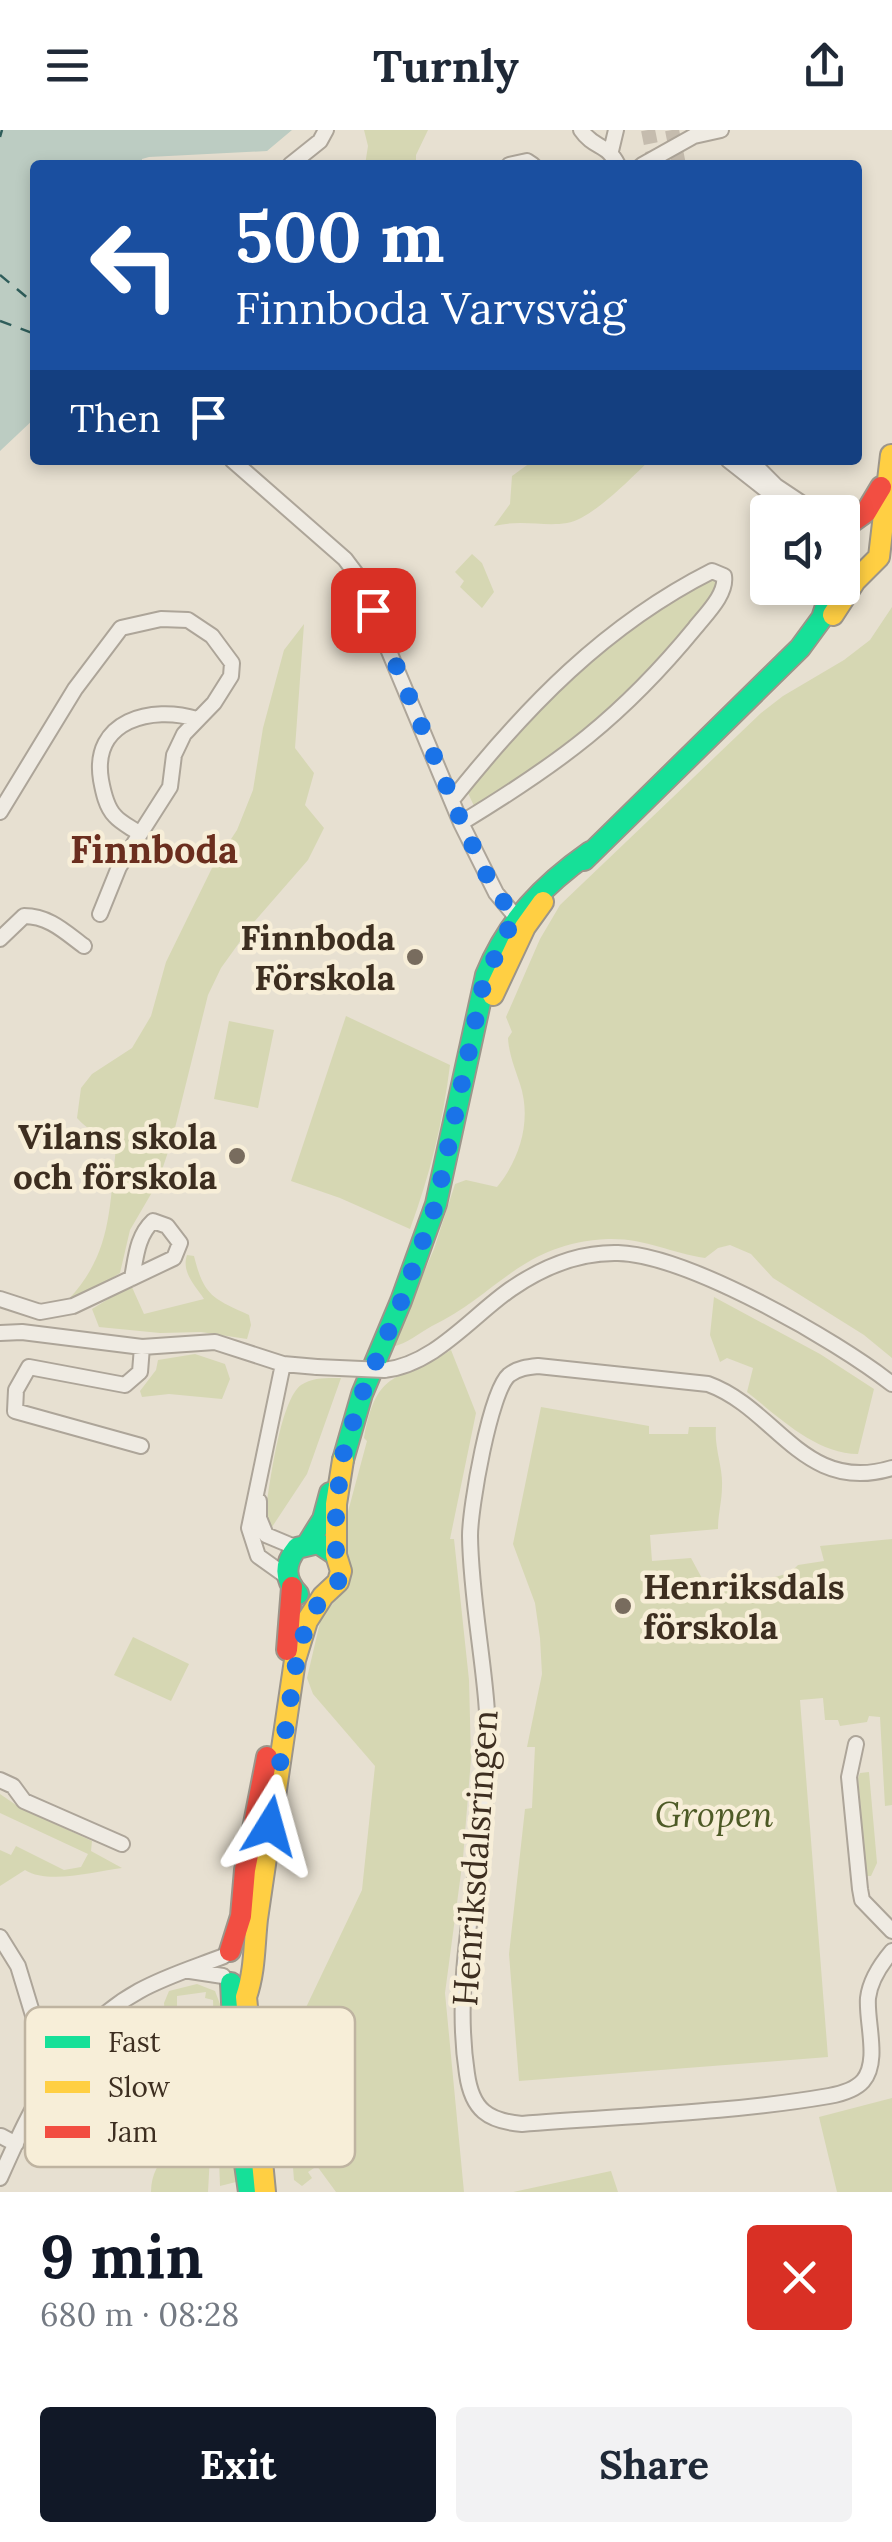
<!DOCTYPE html>
<meta charset="utf-8">
<style>
body{margin:0;font-family:Lora,serif;background:#f2f2f3;color:#1f2937;height:100vh;display:flex;flex-direction:column;font-size:38px;white-space:nowrap}
*{box-sizing:border-box;margin:0}
p{font-size:32px;color:#747a83}
.icon{flex:none;width:55px;height:55px;fill:none;stroke:currentColor;stroke-width:2;stroke-linecap:round;stroke-linejoin:round}
.map{position:relative;height:2062px;overflow:hidden}
.side{display:flex;flex-direction:column;background:#fff;flex:1}
.side>*{flex:none}
.guide{position:absolute;left:30px;top:30px;width:832px;height:305px;border-radius:10px;box-shadow:0 5px 15px #0003;background:#1a4fa0;color:#fff;overflow:hidden}
.buttons{position:absolute;left:750px;top:365px;display:grid;gap:20px}
.buttons a{display:grid;place-items:center;width:110px;height:110px;border-radius:10px;background:#fff;box-shadow:0 5px 15px #0003;font-size:50px}
.pin{position:absolute;display:grid;place-items:center;width:85px;height:85px;color:#fff;margin:-42px;border-radius:20px;box-shadow:0 5px 15px #0006}
.me{position:absolute;width:110px;margin:-55px;rotate:8deg;stroke-linejoin:round;filter:drop-shadow(0 0 8px #0008)}
.turn{display:flex;align-items:center;gap:35px;height:210px;padding:0 40px;font-size:45px}
.turn .icon{width:130px;height:130px;stroke-width:2.5}
.turn b{display:block;font-size:70px;line-height:85px}
.then{display:flex;align-items:center;height:95px;padding:0 40px;background:#0003;gap:20px;font-size:38px}
.round{display:grid;place-items:center;flex:none;width:105px;height:105px;border-radius:10px;background:#f2f2f3}
.head{display:flex;align-items:center;justify-content:space-between;height:170px;padding:0 40px}
h1{font-size:60px;font-weight:700;line-height:75px;color:#111827}
.cta{display:flex;gap:20px;margin-top:auto;padding:20px 40px}
.cta a{flex:1;height:115px;border-radius:10px;background:#111827;color:#fff;font-size:40px;font-weight:700;line-height:115px;text-align:center}
.cta a+a{background:#f2f2f3;color:#1f2937}
header{display:flex;justify-content:space-between;align-items:center;height:130px;padding:0 40px;background:#fff;font-size:45px;font-weight:700}
.map>svg:first-child{display:block}
</style>
<header><svg class="icon" aria-label="menu" viewBox="0 0 24 24"><path d="M4 6h16M4 12h16M4 18h16"/></svg>Turnly<svg class="icon" aria-label="share" viewBox="0 0 24 24"><path d="M12 15V3M7 8l5-5 5 5M5 13v7h14v-7"/></svg></header>
<div class="map">
<svg width="892" height="2062" viewBox="0 0 892 2062">
<rect width="100%" height="100%" fill="#e7e0d1"/>
<path fill="#d6d7b3" d="M364 0H428L416 25V35H365L368 16Z
M534 330H650C631 348 592 389 567 393 543 397 523 389 494 396L510 374 512 346Z
M472 424 482 433 494 462 482 478 460 457 464 451 455 442Z
M715 448 722 454 657 538 560 626 475 678 467 661C540 573 612 499 715 448Z
M892 477V1228L864 1205 773 1148 751 1124 730 1115 718 1118 705 1128C671 1123 645 1108 608 1109 522 1113 498 1164 432 1196 418 1204 408 1213 392 1217L434 1119 455 1054 466 1050 497 1057C520 1029 532 990 520 954 515 938 509 925 508 908L512 902 506 887 540 809 560 775 761 583 783 566 844 530 870 510Z
M304 494 295 618 314 643 305 675 324 698 308 730 254 792 221 838 208 865 172 1010 158 1052 130 1100 120 1143 96 1158 68 1170C112 1123 109 1079 116 1018 103 1004 89 1002 77 988L81 958 92 944 132 918 151 886 166 832 212 738 237 700 253 660 263 598 284 520Z
M346 886 450 935C443 992 430 1045 410 1099L340 1068 291 1051Z
M229 891 274 900 258 978 214 969Z
M187 1125 194 1126C204 1166 212 1168 249 1185L251 1195 247 1209 201 1202 160 1203 99 1197 92 1179 131 1155 144 1184 204 1169C196 1156 181 1143 187 1125Z
M714 1167 820 1224 874 1259 858 1324C815 1323 780 1288 747 1262L753 1238 727 1228 720 1232 710 1205Z
M451 1220 476 1283 450 1409H454L469 1550 471 1629 463 1728 445 1863 464 2062H336L317 2036 308 2042 312 2048 302 2056 294 2050 285 1937 290 1911 362 1760 375 1636 313 1564 307 1548 321 1488 345 1459 352 1444 345 1409 346 1389 367 1311 364 1308C377 1236 398 1253 451 1220Z
M195 1224 225 1234 230 1249 222 1269 169 1264 142 1267 140 1261 156 1240 158 1230Z
M341 1248 307 1344 272 1397 267 1388V1372C271 1346 281 1270 301 1255 313 1247 328 1248 341 1248Z
M541 1277 649 1296V1304H688L689 1297H716C714 1318 723 1337 722 1356 722 1371 718 1384 718 1399L650 1405 652 1431 691 1428 704 1452C728 1450 781 1455 798 1435L824 1431 820 1416 892 1409V1675L885 1676 880 1587 869 1586 867 1592 840 1596 838 1590H825L823 1568 800 1570 828 1927 519 1951 509 1824 525 1679 532 1678 535 1617H527L542 1544 540 1508 535 1473 513 1414Z
M133 1507 189 1534 171 1571 114 1545Z
M869 1642 877 1733 871 1746H866L858 1648 860 1643Z
M0 1664 19 1677 92 1711 91 1721 122 1738C95 1741 49 1755 25 1740L0 1756V1720L11 1725 16 1716 64 1740 81 1737 88 1724 0 1683Z
M197 1854 215 1861 220 1874 236 2052 220 2056 213 1870 205 1868 206 1862 177 1866V1882H190L186 1893 174 1894 165 1885 164 1873 169 1861Z
M892 1968V2062H837L819 1987Z
M211 2007 208 2062H151C152 2024 180 2017 211 2007Z
M611 2041 618 2062H513Z"/>
<path fill="#bcccc2" d="M0 0H292L267 21 149 27 142 29V35H35V288L0 321Z"/>
<g fill="none" stroke-linecap="round" stroke-linejoin="round">
<path stroke="#2f5d5a" stroke-width="2.5" stroke-dasharray="12 10" stroke-linecap="butt" d="M0 7 2 0
M0 145 35 174
M0 191 35 204"/>
<path stroke="#c5bcae" stroke-width="14" stroke-dasharray="14 7" stroke-linecap="butt" d="M648 0 655 35
M672 0 679 35"/>
<defs>
<path id="street" d="M581 0C594 19 607 13 618 35
M611 21 616 0
M290 35 320 11 326 0
M509 35 527 31 533 35
M642 35 694 6 721 0
M232 330 345 429 357 445 461 693 496 763 521 793
M728 330 794 382
M750 330 776 356 815 382
M452 670C526 577 605 495 712 441L724 446C727 464 706 484 695 498 622 587 560 633 461 693
M0 682 75 559 121 498 161 489 188 490 212 506 232 533 231 546 214 573 184 604 174 625 170 657 119 737 100 784
M140 704C132 698 121 693 115 686 106 677 103 661 101 650 91 590 152 575 197 589
M0 809 24 786C49 786 65 802 84 816
M0 1169 40 1182 73 1176 174 1128 180 1113 167 1096 153 1091C137 1106 136 1127 132 1148
M0 1203 22 1202 142 1217 215 1212 283 1234 317 1237
M283 1234 249 1398 258 1426 286 1446
M384 1240C434 1235 472 1186 511 1159 543 1137 579 1122 618 1123 688 1125 836 1210 892 1254
M141 1316 15 1281 16 1260 29 1237 125 1255 140 1242 142 1217
M892 1338C804 1365 777 1279 708 1254L538 1236C528 1237 518 1238 509 1245 490 1261 470 1378 470 1406 471 1482 491 1557 488 1633 483 1736 451 1841 467 1944 472 1980 488 1991 522 1994 621 1986 731 1983 829 1966 840 1964 855 1960 863 1951 880 1931 866 1892 868 1868 870 1850 881 1834 892 1821
M259 1371V1388L266 1405 297 1418
M856 1614 849 1647 860 1759 862 1770 892 1801
M0 1650 13 1656 24 1671 122 1714
M0 1807 18 1836 35 1892 65 1923
M190 1841 223 1846
M1 2006 16 2014
M0 2048C32 1976 66 1901 139 1861 166 1846 196 1837 224 1826"/>
<path id="fast" d="M584 730 800 518 822 488 832 458
M343 1330 362 1264 401 1171 436 1074 486 845C508 791 543 755 590 722
M308 1413 323 1389 330 1363
M298 1464C284 1449 284 1434 297 1418L318 1413 336 1425
M231 1853 238 1985 249 2062"/>
<path id="slow" d="M833 485 855 451 879 427 891 325
M493 865 525 797 543 772
M265 2062 246 1867C255 1841 254 1816 257 1789L295 1530 307 1491 323 1466 338 1452 341 1441 336 1425V1374L343 1330"/>
<path id="jam" d="M842 399 866 382 881 357
M287 1520 292 1457
M230 1821 241 1786 245 1740 267 1627"/>
</defs>
<use href="#street" stroke="#ada599" stroke-width="18"/>
<use href="#fast" stroke="#9c958a" stroke-width="24"/>
<use href="#slow" stroke="#9c958a" stroke-width="24"/>
<use href="#jam" stroke="#9c958a" stroke-width="24"/>
<use href="#street" stroke="#efebe3" stroke-width="14"/>
<use href="#fast" stroke="#16e098" stroke-width="20"/>
<use href="#slow" stroke="#ffcf43" stroke-width="20"/>
<use href="#jam" stroke="#f24e42" stroke-width="20"/>
<defs>
<path id="street-bridge" d="M317 1237 384 1240"/>
</defs>
<use href="#street-bridge" stroke="#ada599" stroke-width="18" stroke-linecap="butt"/>
<use href="#street-bridge" stroke="#efebe3" stroke-width="14"/>
</g>
<g fill="none" stroke-linecap="round" stroke-linejoin="round">
<path stroke="#1a73e8" stroke-width="18" stroke-dasharray="0 32.4" d="M270 1696 299 1516 315 1478 338 1452 341 1441 336 1425V1374L344 1321 362 1264 401 1172 436 1074 484 851 514 787 489 750 462 693 373 480"/>
</g>
<g fill="#786c5e" stroke="#f7eed8" stroke-width="4">
<circle cx="415" cy="827" r="10"/>
<circle cx="237" cy="1026" r="10"/>
<circle cx="623" cy="1476" r="10"/>
</g>
<g text-anchor="middle" dominant-baseline="central" stroke-width="9" stroke-linejoin="round" paint-order="stroke">
<g font-size="35" font-weight="bold" fill="#3d2e20" stroke="#f7eed8" text-anchor="end">
<text x="395" y="807">Finnboda<tspan x="395" dy="40">Förskola</tspan></text>
<text x="217" y="1006">Vilans skola<tspan x="217" dy="40">och förskola</tspan></text>
<text x="643" y="1456" text-anchor="start">Henriksdals<tspan x="643" dy="40">förskola</tspan></text>
</g>
<g font-size="35" font-style="italic" fill="#4d5a26" stroke="#f7eed8">
<text x="714" y="1684">Gropen</text>
</g>
<g font-size="35" fill="#3d2e20" stroke="#f7eed8">
<text transform="translate(475 1728) rotate(-86)">Henriksdalsringen</text>
</g>
<g font-size="38" font-weight="bold" fill="#6b2e1e" stroke="#f7eed8">
<text x="154" y="719">Finnboda</text>
</g>
</g>
<rect x="25" y="1877" width="330" height="160" rx="15" fill="#f7eed8" stroke="#bfb4a1" stroke-width="2.5"/>
<rect x="45" y="1906" width="45" height="12" fill="#16e098"/>
<rect x="45" y="1951" width="45" height="12" fill="#ffcf43"/>
<rect x="45" y="1996" width="45" height="12" fill="#f24e42"/>
<g font-size="28" fill="#3d2e20">
<text x="108" y="1922">Fast</text>
<text x="108" y="1967">Slow</text>
<text x="108" y="2012">Jam</text>
</g>
</svg>
<div class="buttons">
<a><svg class="icon" aria-label="sound" viewBox="0 0 24 24"><path d="M4 9h4l5-4v14l-5-4H4zM17 9q2 3 0 6"/></svg></a>
</div>
<div class="pin" style="left:373px;top:480px;background:#d93025"><svg class="icon" aria-label="arrive" viewBox="0 0 24 24"><path d="M6 21V4h12l-3 4 3 4H6"/></svg></div>
<svg class="me" style="left:270px;top:1696px" viewBox="-20 -20 40 40"><path d="M0-17L14 15 0 8-14 15z" fill="#1a73e8" stroke="#fff" stroke-width="4"/></svg>
<div class="guide">
<div class="turn"><svg class="icon" aria-label="left" viewBox="0 0 24 24"><path d="M17 20v-9H6M10 6l-5 5 5 5"/></svg><div><b>500 m</b>Finnboda Varvsväg</div></div>
<div class="then">Then<svg class="icon" aria-label="arrive" viewBox="0 0 24 24"><path d="M6 21V4h12l-3 4 3 4H6"/></svg></div>
</div>
</div>
<section class="side">
<div class="head"><div><h1>9 min</h1><p>680 m · 08:28</p></div><a class="round" style="background:#d93025;color:#fff"><svg class="icon" aria-label="close" viewBox="0 0 24 24"><path d="M6 6l12 12M18 6L6 18"/></svg></a></div>
<div class="cta"><a>Exit</a><a>Share</a></div>
</section>
